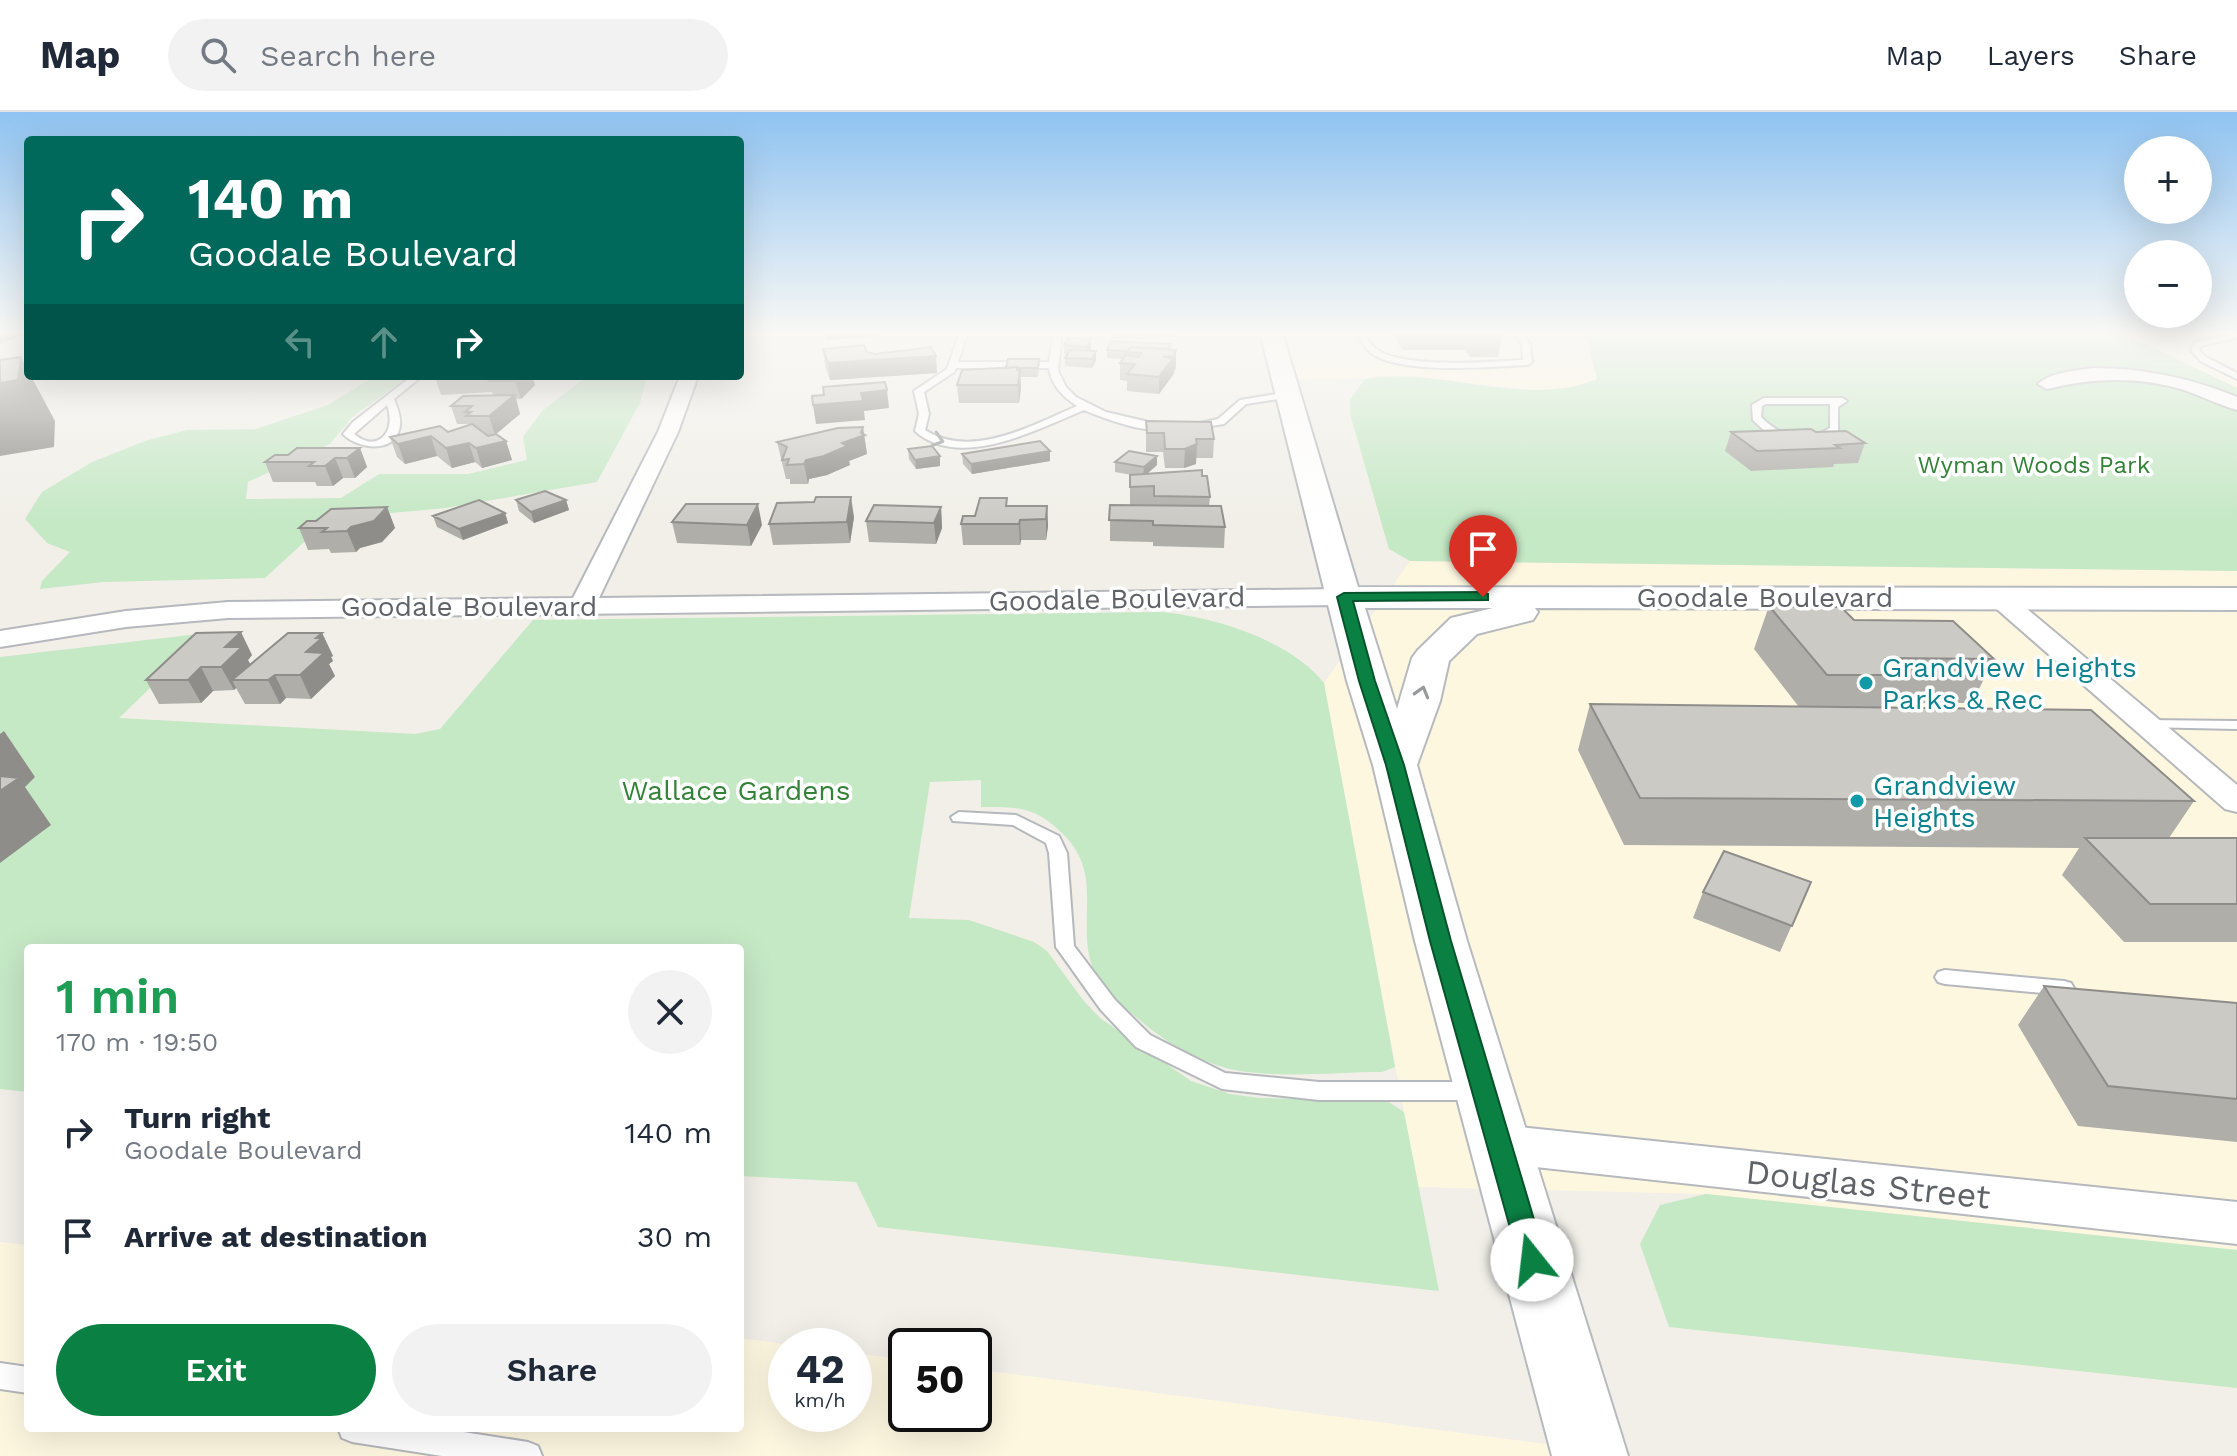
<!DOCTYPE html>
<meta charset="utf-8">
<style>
body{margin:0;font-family:"Work Sans",sans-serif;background:#f2f2f3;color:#1f2937;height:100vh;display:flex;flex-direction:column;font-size:30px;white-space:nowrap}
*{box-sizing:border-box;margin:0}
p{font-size:26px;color:#747a83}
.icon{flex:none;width:44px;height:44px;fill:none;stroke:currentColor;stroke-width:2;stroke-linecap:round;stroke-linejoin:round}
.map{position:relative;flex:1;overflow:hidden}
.drawer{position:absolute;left:24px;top:832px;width:720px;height:488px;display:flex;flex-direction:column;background:#fff;border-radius:8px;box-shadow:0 8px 32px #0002}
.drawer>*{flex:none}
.guide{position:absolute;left:24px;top:24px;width:720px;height:244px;border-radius:8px;box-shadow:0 8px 32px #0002;background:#00695c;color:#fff;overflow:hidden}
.tools{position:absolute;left:2124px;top:24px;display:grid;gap:16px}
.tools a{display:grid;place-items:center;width:88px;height:88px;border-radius:50%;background:#fff;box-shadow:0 8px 32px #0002;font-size:40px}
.speed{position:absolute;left:768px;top:1216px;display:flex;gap:16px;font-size:40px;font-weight:700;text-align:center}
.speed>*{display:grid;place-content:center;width:104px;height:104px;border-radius:50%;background:#fff;box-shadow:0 8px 32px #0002;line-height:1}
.speed small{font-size:20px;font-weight:400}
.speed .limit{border:4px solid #111;border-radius:12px;background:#fff;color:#111}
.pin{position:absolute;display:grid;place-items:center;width:68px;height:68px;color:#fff;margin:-82px -34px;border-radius:50% 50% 50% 0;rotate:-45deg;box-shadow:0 0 8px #0007}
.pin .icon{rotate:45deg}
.me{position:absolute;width:88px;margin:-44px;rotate:344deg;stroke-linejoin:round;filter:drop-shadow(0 0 6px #0008)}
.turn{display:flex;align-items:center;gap:28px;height:168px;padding:0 32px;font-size:36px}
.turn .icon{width:104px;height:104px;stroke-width:2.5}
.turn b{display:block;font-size:56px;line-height:68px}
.lanes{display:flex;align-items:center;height:76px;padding:0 32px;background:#0003;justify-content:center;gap:40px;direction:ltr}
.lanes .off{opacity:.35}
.round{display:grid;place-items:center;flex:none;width:84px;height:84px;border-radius:42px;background:#f2f2f3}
.overview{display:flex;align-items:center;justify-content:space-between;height:136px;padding:0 32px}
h1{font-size:48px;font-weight:600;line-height:60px;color:#1e9e55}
.action{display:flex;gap:16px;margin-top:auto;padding:16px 32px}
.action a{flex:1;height:92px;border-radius:48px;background:#0b8043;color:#fff;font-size:32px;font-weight:600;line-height:92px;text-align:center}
.action a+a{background:#f2f2f3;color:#1f2937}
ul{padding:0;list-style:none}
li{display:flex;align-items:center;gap:24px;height:104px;padding:0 32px}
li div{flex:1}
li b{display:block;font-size:30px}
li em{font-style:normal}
header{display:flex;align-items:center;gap:48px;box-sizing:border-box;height:112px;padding:0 40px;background:#fff;border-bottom:2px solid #e0e1e3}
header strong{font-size:38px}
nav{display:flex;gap:44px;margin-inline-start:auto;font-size:28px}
.search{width:560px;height:72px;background:#f2f2f3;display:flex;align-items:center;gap:20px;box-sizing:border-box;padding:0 28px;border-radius:44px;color:#747a83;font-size:30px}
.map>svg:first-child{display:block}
</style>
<header>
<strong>Map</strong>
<div class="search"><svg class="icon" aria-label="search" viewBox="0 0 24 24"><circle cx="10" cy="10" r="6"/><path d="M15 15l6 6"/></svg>Search here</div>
<nav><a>Map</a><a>Layers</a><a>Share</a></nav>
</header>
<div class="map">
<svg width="2237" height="1344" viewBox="0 0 2237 1344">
<rect width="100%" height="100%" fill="#f1efe8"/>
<path fill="#fef7e0" d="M1268 220H1585L1597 268 1578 275 1536 278 1414 265 1280 268Z
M2121 220H2237V276Z
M1410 449 2237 459V1138L1706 1082 1418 1075 1324 571Z
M0 1130 28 1133V1316H740V1226L799 1234H786V1302H854V1241L906 1248V1302H974V1257L1637 1344H0Z"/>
<path fill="#c5e8c5" d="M1585 220H2121L2237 276V459L1410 449 1389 437 1350 302V288L1365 267C1441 253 1523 298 1597 267Z
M375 264H410L353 304 330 332 248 370 246 387 341 386 379 362H468L527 348 523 325 542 299 582 268 647 264 640 291 597 370 446 396 358 404 315 420 265 466 103 470 40 477 42 469 70 440 47 431 25 407 42 380 92 350 145 329 187 318 256 317 328 293Z
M1162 500C1214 505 1290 528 1324 571L1395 955 1382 960C1335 960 1275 967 1230 957 1196 949 1160 927 1135 904 1121 893 1105 881 1097 865 1071 817 1108 766 1063 722 1035 694 1019 695 981 695V668L930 670 909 806 969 808 1034 830 1047 839 1083 888 1100 906 1191 969 1230 982 1259 986 1387 989 1404 1000 1439 1179 878 1115 856 1070 740 1064V836H28V980L0 977V545L207 521 119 606 415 622 440 617 533 508Z
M1706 1082 2237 1138V1276L1669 1215 1640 1132 1660 1093Z"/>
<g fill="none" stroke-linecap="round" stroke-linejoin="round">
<defs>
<path id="service" d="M960 220H968L958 250H1049L1054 220H1062L1058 259 1066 275 1076 285 1106 300 1170 315C1152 325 1103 306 1084 298 1038 317 959 359 915 319L919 302 914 279 947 257ZM956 256H1049C1051 273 1063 285 1077 294 1033 313 971 348 925 318L929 302 924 280 954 260Z
M1356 220H1364C1367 226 1370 232 1375 236 1399 257 1491 250 1523 248L1522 232 1514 220H1522L1530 232 1532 250 1528 253C1490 255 1402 263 1371 241 1364 236 1360 227 1356 220Z
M2237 222V226L2201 234 2199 238 2206 245 2237 261V267L2200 249 2191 238 2195 230Z
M412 264H422L394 287C397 295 401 304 400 313 397 342 359 338 343 322L353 310ZM387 293C397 319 378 342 354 322Z
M1288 280 1291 281V285L1246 292 1224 312 1192 317 1187 314 1218 307 1240 288Z
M1764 286H1842L1847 289 1838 295V319C1810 337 1776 333 1753 308L1752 293ZM1766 292H1830V316C1806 331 1780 325 1761 305L1762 294Z
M2146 608 2237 609V617L2141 615 2139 612 2141 609Z
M959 700 1016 703 1059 724 1067 741 1074 834 1115 888 1150 923 1225 961 1319 970H1474L1482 973 1485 979 1482 985 1474 988H1319L1222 977 1136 935 1101 898 1056 835 1049 741 1046 731 1013 713 953 709 951 705Z
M1945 858 2064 869 2071 871 2074 876 2071 881 2064 883 1945 872 1938 870 1935 865 1938 860Z
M0 1251 28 1255V1281L0 1277Z
M338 1316H438L528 1330 538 1334 542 1344H442L352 1330 342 1326Z"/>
<path id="minor" d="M2093 256C2144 256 2191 266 2237 285V298C2219 293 2202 284 2184 278 2136 264 2094 266 2047 277L2038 272C2051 260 2075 259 2093 256Z
M680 264H698L678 320 599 486 1344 477 1353 480 1357 485 1353 490 1344 493 228 506 126 515 0 535V519L126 499 228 490 573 486 658 320Z
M1999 478 2008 481 2237 673V700L2225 697 1990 491 1986 486 1990 481Z
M1499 1013 2237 1090V1132L1499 1051 1483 1045 1477 1032 1483 1019Z"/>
<path id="secondary" d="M1260 220H1282L1358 475 2237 476V498L1535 496 1538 500 1533 508 1477 522 1449 549 1440 589 1417 653 1467 829 1628 1344H1552L1415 829 1373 653 1347 569ZM1365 496H1493L1451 506 1418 538 1412 546 1397 597Z"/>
</defs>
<use href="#service" stroke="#b5b8bc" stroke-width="4"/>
<use href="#minor" stroke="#b5b8bc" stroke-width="4"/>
<use href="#secondary" stroke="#b6babf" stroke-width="4"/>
<use href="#service" fill="#fff" fill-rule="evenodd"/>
<use href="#minor" fill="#fff" fill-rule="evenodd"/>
<use href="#secondary" fill="#fff" fill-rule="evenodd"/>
</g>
<path fill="#afaea9" d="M1109 220H1177V225L1112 226Z
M1392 220H1503L1498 245H1470L1465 238H1402Z
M1068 226 1091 236 1089 239 1096 248 1092 256 1065 254V246L1067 242H1064V233Z
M823 237 867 240 875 242 936 244 937 261 830 268 825 254Z
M1107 238H1176V255L1173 263 1159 282 1127 279V269L1120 268V251L1123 247 1107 246Z
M1006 256H1039L1038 265H1020L1021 275 1019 291H959L957 273Z
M437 264H549L532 265 535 273 521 287H516L520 302 495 322 506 329 512 348 482 356 475 350 452 356 437 344 405 352 397 345 390 325 448 320 469 312H457L451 294 493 284 492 280 441 283 435 265Z
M1146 309 1214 327 1213 346H1196V352L1184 356H1165L1163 340H1146Z
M1731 320H1816L1865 331 1858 351 1834 352 1833 355 1751 359 1725 339Z
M864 323 867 342 849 349 850 353 827 363 809 367 808 372H790V367H786L777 330Z
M360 336 367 355 355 366H343L333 374H317L315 370H273L265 350 288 343Z
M908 337 940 354 916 357 909 347Z
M962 342 1050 349 972 362 963 352Z
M1115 350 1157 353 1147 362 1202 364 1210 385 1209 394 1225 415 1224 436 1153 434V430L1110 429V393L1130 394V363H1132L1115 360Z
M516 388H566L569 398 534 411 519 399Z
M1008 394H1047L1048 414 1046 428H1021L1020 433H963L961 412 975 404Z
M387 395 395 416 382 430 360 436 356 440 331 441 329 437 308 438 299 416Z
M941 395 942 416 936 432 869 430 866 409Z
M505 401 508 411 463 428 437 415 433 404Z
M854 405 850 431 773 433 769 412Z
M672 410 762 413 751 434 677 431Z
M1769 494 1854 508 1994 547 1972 591H1891L1888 596 2194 689 2169 726H2237V830H2124L2062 763 2079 736 1624 733 1578 638 1590 592 1799 595 1754 537Z
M322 521 333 544 331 545 333 549 329 552 335 564 311 587 286 586 280 592H245L236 576 234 578 213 579 201 591 159 592 146 568 252 543 248 548 251 553Z
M1811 770 1780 840 1693 806 1703 780Z
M2044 874 2237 891V1030L2078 1014 2018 913Z"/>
<path fill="#8f8d8a" d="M0 220H19L21 223 0 232Z
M825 220H880L881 224 826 228Z
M1091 227V236L1087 243V235Z
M1170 232V240L1176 238V255L1173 263 1159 282V265Z
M1096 239V248L1092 256V247Z
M936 244 937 261 830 268 828 251Z
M21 245 28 258V264H31L55 309 54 335 0 344V271Z
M1017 258H1020L1021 275 1019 291Z
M521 264H532L535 273 521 287 515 269Z
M887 278 889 296 864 299 865 308 816 312 813 293 861 281Z
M515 283 520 302 495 323 489 304Z
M863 315 867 342 849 349 850 353 827 363 809 367 808 372 804 352 806 348 861 321Z
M431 324 437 344 405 352 398 332Z
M506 329 512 348 482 356 476 336Z
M469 331 475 350 452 356 446 336Z
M1197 332 1196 352 1184 356 1185 337Z
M360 336 367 355 355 366 347 346Z
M1050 339V349L972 362 971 352Z
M940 344V354L916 357 915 348Z
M1157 344V353L1143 365 1144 355Z
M335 346 343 366 333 374 325 354Z
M851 385 854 405 850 431 847 410Z
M566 388 569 398 534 411 531 400Z
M758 392 762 413 751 434 747 413Z
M1047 394 1048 414 1046 428V407Z
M387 395 395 416 382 430 360 436 356 440 347 419 351 415Z
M941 395 942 416 936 432 934 411Z
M505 401 508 411 463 428 459 417Z
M1020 408 1021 428 1020 433 1019 412Z
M241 520 252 543 248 548 253 558 232 568 236 576 234 578 221 555 225 535Z
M322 521 333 544 331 545 333 549 329 552 335 564 311 587 300 563 306 540 316 526Z
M201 555 213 579 201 591 188 568Z
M275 563 286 586 280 592 268 568Z
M4 619 35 665 25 675 51 713 0 751V622Z"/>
<path fill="#cccac5" stroke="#8f8d8a" stroke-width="2" d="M1068 226 1091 227 1087 235 1064 233Z
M1111 229 1170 232 1169 237 1130 235 1127 239 1107 238Z
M864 233 867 240 875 242 931 235 936 244 828 251 823 237Z
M1130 235 1176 238 1173 244 1163 245 1173 246 1159 265 1127 262 1135 252 1120 251 1126 243 1139 245 1141 241 1127 240Z
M1070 238 1096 239 1092 247 1065 246Z
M21 245 18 268 0 271V248Z
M1008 247H1039L1038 256H1017V255L1006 256Z
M1017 255V258H1020L1018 273H957L962 258Z
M495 264H521L515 269H489Z
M885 270 887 278 861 281 863 289 813 293 812 284 824 283 823 275Z
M515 283 489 304H466L471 300H465L472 294H451L463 284Z
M1146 309 1211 310 1214 327H1196L1197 332 1185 337H1165L1164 321H1147Z
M472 312 488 324 496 322 506 329 476 336 469 331 446 336 431 324 398 332 390 325 440 314 448 320Z
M863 315 861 321 865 323 842 331 847 334 824 344 806 348 804 352 787 353 789 347 782 348 787 335 777 330 838 316Z
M1811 317 1816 320 1846 319 1865 331 1835 333 1840 336 1757 339 1731 320Z
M1040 329 1050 339 971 352 962 342Z
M932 334 940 344 915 348 908 337Z
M297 336H360L347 346H335L325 354H309L314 350H265L275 343H288Z
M1129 339 1157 344 1144 355 1115 350Z
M1202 358V364H1207L1210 385 1154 384V374L1130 375V363Z
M545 379 566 388 531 400 516 388Z
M816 385H851L847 410 769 412 777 391 814 390Z
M980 386H1007L1006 394H1047L1046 407 1020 408 1019 412H961L963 404H975Z
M479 388 505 401 459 417 433 404Z
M686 392H758L747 413 672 410Z
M874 393 941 395 934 411 866 409Z
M1110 393 1221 394 1225 415 1153 413V409L1109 408Z
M387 395 374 409 351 415 347 419 322 420 327 416H299L307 409H316L331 397Z
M1769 494 1841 495 1854 508 1953 509 1994 547 1887 546 1903 563H1827Z
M241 520 225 535H242L221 555H201L188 568H146L196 521Z
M288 521H322L316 526H322L306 540 324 541 300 563H275L268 568H232Z
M1590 592 2091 598 2194 689 1640 686Z
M0 664 19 666 0 679Z
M2085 726H2237V792H2150Z
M1724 739 1811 770 1792 814 1703 780Z
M2044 874 2237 891V987L2108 974Z"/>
<defs><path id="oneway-chevron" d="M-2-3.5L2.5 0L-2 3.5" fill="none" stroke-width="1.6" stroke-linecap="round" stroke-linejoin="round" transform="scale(2)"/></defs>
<g stroke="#979a9d">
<use href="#oneway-chevron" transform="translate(938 328) rotate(17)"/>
<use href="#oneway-chevron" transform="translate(1422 580) rotate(-74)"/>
</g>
<linearGradient id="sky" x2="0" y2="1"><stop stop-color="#8fc3f1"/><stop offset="0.54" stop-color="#f9f8f5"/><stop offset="1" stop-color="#f9f8f5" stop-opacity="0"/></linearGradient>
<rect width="2237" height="409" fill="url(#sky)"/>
<path fill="#0b8043" stroke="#07532c" stroke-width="2" d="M1483 480 1488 482V488L1353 489 1375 569 1404 653 1451 829 1546 1148 1542 1156 1532 1160 1523 1156 1519 1148 1430 829 1386 653 1359 569 1337 485 1344 481Z"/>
<g fill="#0f9aa8" stroke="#fff" stroke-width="3">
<circle cx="1866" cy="571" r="8"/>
<circle cx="1857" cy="689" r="8"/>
</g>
<g text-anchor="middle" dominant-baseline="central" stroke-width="7" stroke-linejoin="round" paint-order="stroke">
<g font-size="24" fill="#348238" stroke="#fff">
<text x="2034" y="353">Wyman Woods Park</text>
</g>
<g font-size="28" fill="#5f6368" stroke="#fff">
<text x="1765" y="485">Goodale Boulevard</text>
<text transform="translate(1117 487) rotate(-1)">Goodale Boulevard</text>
<text x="469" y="494">Goodale Boulevard</text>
</g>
<g font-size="28" fill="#0d838f" stroke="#fff" text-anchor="start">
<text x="1882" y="555">Grandview Heights<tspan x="1882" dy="32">Parks &amp; Rec</tspan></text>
<text x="1873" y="673">Grandview<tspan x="1873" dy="32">Heights</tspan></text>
</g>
<g font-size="28" fill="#348238" stroke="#fff">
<text x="736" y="678">Wallace Gardens</text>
</g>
<g font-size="34" fill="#5f6368" stroke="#fff">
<text transform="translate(1868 1072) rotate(6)">Douglas Street</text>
</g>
</g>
</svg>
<div class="tools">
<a>+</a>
<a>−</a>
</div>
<div class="speed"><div>42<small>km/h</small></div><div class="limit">50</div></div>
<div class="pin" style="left:1483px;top:485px;background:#d93025"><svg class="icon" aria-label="arrive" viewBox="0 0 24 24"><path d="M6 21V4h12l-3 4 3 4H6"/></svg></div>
<svg class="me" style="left:1532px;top:1148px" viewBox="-20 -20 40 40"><circle r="19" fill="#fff"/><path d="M0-13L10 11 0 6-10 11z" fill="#0b8043"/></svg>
<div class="guide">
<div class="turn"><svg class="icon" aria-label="right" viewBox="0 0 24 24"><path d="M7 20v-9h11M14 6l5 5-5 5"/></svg><div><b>140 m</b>Goodale Boulevard</div></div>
<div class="lanes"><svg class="icon off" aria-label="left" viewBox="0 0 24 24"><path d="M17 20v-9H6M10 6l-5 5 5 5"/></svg><svg class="icon off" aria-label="ahead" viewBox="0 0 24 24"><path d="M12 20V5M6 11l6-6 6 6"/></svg><svg class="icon" aria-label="right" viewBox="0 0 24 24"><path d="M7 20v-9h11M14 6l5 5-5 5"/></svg></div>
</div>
<section class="drawer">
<div class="overview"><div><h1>1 min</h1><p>170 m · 19:50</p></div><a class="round"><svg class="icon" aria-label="close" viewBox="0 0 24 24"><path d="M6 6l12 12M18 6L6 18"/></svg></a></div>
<ul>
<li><svg class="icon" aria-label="right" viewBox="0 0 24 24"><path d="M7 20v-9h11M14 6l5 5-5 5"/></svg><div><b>Turn right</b><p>Goodale Boulevard</p></div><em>140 m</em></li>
<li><svg class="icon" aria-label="arrive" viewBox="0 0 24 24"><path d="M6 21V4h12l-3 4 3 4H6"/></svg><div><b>Arrive at destination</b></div><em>30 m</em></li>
</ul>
<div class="action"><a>Exit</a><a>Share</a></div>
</section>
</div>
